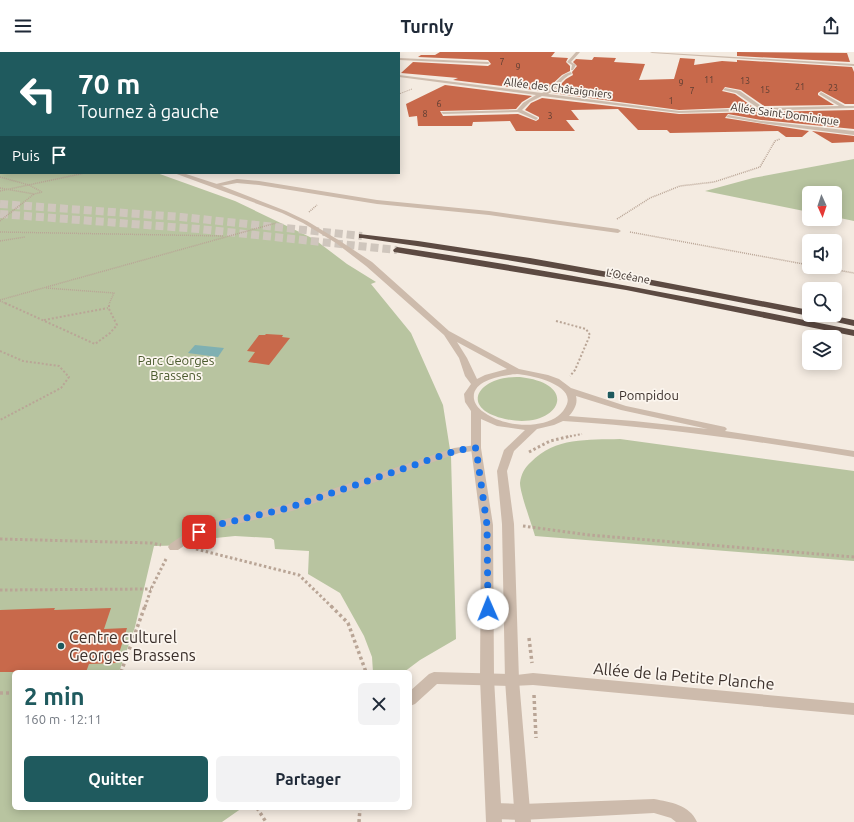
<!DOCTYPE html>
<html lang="fr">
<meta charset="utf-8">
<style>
body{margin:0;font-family:Ubuntu,sans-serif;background:#f2f2f3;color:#1f2937;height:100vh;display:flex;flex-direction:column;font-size:15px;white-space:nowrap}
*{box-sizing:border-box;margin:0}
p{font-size:13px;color:#747a83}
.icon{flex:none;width:22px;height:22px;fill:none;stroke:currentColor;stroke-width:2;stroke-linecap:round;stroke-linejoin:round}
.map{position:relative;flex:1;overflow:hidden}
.panel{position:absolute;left:12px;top:618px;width:400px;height:140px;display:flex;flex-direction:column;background:#fff;border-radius:6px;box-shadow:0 2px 10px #0003}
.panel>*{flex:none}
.guide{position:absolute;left:0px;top:0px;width:400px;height:122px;box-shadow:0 2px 10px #0003;background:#1f5a5e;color:#fff;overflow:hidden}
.needle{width:26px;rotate:177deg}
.controls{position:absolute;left:802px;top:134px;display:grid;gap:8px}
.controls a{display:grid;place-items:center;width:40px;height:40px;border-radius:6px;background:#fff;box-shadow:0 2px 10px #0003;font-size:20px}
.pin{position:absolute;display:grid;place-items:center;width:34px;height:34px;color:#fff;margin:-17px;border-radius:8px;box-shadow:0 2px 6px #0006}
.me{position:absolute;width:44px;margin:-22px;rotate:359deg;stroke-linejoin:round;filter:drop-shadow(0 0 3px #0008)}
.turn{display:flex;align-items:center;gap:14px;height:84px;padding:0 12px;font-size:18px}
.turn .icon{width:52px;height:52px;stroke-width:2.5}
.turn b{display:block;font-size:28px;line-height:34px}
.then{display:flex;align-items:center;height:38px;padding:0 12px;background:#0003;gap:8px;font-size:15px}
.round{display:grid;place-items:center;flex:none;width:42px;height:42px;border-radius:6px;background:#f2f2f3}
.head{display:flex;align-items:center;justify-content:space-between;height:68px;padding:0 12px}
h1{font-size:24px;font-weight:700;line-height:30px;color:#1f5a5e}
.action{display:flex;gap:8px;margin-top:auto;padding:8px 12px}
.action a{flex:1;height:46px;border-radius:6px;background:#1f5a5e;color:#fff;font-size:16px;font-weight:700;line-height:46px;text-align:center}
.action a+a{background:#f2f2f3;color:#1f2937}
header{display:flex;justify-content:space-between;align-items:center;height:52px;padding:0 12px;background:#fff;font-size:18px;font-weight:700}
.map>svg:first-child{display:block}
</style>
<header><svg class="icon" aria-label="menu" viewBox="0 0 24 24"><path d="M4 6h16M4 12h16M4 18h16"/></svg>Turnly<svg class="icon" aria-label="share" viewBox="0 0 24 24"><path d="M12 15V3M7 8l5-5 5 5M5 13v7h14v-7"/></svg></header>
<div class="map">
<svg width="854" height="770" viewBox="0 0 854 770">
<rect width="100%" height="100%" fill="#f4ebe1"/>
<path fill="#b8c4a0" d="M0 61 1 121H157L235 149 314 187 347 212 376 230 371 232 411 281 443 353 451 404 456 587 420 608 404 620H373L372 605 364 584 340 541 308 522 309 499 275 497 274 488 271 486 235 484 206 487 196 493 154 494 135 575 119 620H14V756H242L222 770H0Z
M854 107V169L835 165V141H809V160L705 139 753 126Z
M520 325C583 332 558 379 505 367 457 356 479 323 520 325Z
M620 387 854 419V509L535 484C532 473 520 441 520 431 521 422 525 415 531 410 555 385 588 388 620 387Z"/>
<path fill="#7fb0b2" d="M195 293 224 296 218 305 188 301Z"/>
<path fill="#c8694b" d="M440 0H555L551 5 568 6 566 10 570 14V19L562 23 549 35 542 39 453 28 458 26 401 21 413 10 488 14 491 12 488 8 418 5 421 3H435Z
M737 0 847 1 850 10 737 4Z
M594 5 616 6 614 10 645 12 639 28 674 27 680 6 695 7 694 13 722 9 737 10V8L852 15 854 20V52H845L821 39 818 41V43L834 53 764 54 741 38 725 35 722 39 735 42 753 55 679 58 552 41 566 27 573 23 572 20 577 14 573 10 576 7 592 8Z
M445 33 532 44 522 50 516 57 440 59 443 64 518 62 536 69 539 67V65L525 58 531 51 542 46 679 62 854 58V77L761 68 728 62 725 66 809 79 802 85H786L778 79 670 81 667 78H638L618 57 571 58 579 68H566L575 79H516L510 69 473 70 472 74H418L417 64 409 65 406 52Z
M812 79 854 84V90L832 91Z
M266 282 283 283 282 285 290 286 269 313 248 310 255 300 247 299 259 283H265Z
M55 556 54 558 111 556 104 577 127 576 116 611 89 612 86 620H0V558Z"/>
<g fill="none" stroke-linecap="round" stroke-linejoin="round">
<path stroke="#cfc6bd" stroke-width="8" stroke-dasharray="8 4" stroke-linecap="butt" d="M0 152 181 165 362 184
M0 162 199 177 397 198"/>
<path stroke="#b9a596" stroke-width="1" stroke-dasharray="1 1" stroke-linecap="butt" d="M36 0 44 1
M399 45V42L412 37"/>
<path stroke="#b9a596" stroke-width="1.5" stroke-dasharray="1 1" stroke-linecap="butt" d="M0 125 29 133 42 140
M0 136 34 142 42 140
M0 139 85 121
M309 160 317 153
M617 167 650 146 680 134 714 130 760 115 775 89 780 87
M0 169 34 142
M0 180 224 184
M630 180 809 213
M0 189 25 185
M820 215 854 221
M46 236 114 241 109 252
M0 248 276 171
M0 249 7 252"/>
<path stroke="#b9a596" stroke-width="2" stroke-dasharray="2 2" stroke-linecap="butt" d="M5 251 95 292 110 281 117 273 109 257V251
M44 268 108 256
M556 269 586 277 590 283 575 318 570 324
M0 299 23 309 59 314 69 325 61 336 0 368
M566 385 582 382"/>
<path stroke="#b9a596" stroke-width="3" stroke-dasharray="2.5 2.5" stroke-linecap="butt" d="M529 400 550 389 571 384
M523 474 589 483 854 505
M0 487 152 491 161 493
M196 497 299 523 332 555
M0 538 151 537
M145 555 151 537 167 505"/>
<path stroke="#b9a596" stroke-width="3.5" stroke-dasharray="3 3" stroke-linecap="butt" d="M331 554 348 571 366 620
M529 586 532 611
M121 620 145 554
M0 641H14
M534 643 536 686
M257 756 266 770
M359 770 360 756"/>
<path fill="#cdbbac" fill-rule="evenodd" d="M576 0H580L571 10 576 13 573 18H571L572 13 567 10Z
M237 127 259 129 377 148 489 159 618 177 621 179 618 181 489 163 377 152 259 133 237 131 215 135 212 133Z
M476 393 480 394 481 396 480 398 459 401 292 459 211 478 194 487 178 498H170L168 495 170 492 186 481 204 472 285 453 454 396Z
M434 620 512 622 517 624 519 628 517 632 512 634 437 632 415 652 410 654V639L429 622Z
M654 747C670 750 690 753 697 770H676L671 766 654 761 522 768 494 767 488 764 486 759 488 754 494 751 522 752Z"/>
<path fill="#cdbbac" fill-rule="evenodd" d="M650 0 854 12V14L652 1Z
M399 6 488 10 490 11 488 12 399 8Z
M571 20 572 22C562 25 558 37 548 42L679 59 758 56 736 41 723 38 725 36 740 39 764 56 839 54 819 42 821 40 845 54H854V56L679 61 542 44 530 50 522 58 538 66 536 68 518 60 443 62 441 60 517 58 523 51 536 43 399 25V23L542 41C555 36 558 23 571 20Z
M0 31H1V33H0Z
M728 63 761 69 854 79V83L761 71 726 65Z
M533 621 854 651V663L533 633 512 634 507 632 505 628 507 624Z"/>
<path fill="#cdbbac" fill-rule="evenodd" d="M0 51H1V53H0Z
M174 121H183L217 132 286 159 307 169 340 189 372 210 449 279 519 317 548 323 559 327 571 336 626 354 725 375 727 377 725 379 854 399V405C757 389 661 375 563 369L554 373 537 377 514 399 507 419 514 472 519 628 531 770H515L505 628 502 472 497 419 504 398 525 378 497 374 481 367V396L493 473 494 626 502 770H486L480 626 481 473 471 396V359L465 350 464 342 471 332 465 324 459 306 444 283 366 214 336 191 303 171 282 161ZM457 290 507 317 485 323 477 327 467 306ZM517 322C530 323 574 332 567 352 565 357 562 361 558 364 539 378 503 374 485 361 480 358 475 353 474 347 471 328 503 323 517 322ZM576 344 621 358 708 377 634 369 569 364C574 358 578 352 576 344Z"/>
<path fill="#5c4a42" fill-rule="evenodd" d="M359 182 418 189 530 206 642 226 809 258V263H830L854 268V274L814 265 812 263 809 264C661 234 512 207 362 186H359Z
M397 195C550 218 702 247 854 278V284L626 238 394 200 393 198Z"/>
</g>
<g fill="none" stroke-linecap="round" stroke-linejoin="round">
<path stroke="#1a73e8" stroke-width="7" stroke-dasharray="0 12.6" d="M199 480 208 475 288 456 458 398 476 396 487 473 488 557"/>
</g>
<g fill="#1f5a5e" stroke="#fbf5ee" stroke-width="1.5">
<rect x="607" y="339" width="8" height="8" rx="2"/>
<circle cx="61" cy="594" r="4"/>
</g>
<g text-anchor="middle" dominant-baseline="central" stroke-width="3.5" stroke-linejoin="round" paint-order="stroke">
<g font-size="9" fill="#5e3e33">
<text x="502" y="10">7</text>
<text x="518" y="15">9</text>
<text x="709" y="28">11</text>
<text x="745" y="29">13</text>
<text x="681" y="31">9</text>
<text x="800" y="35">21</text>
<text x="833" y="36">23</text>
<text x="765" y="38">15</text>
<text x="692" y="39">7</text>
<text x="671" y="49">1</text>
<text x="439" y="52">6</text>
<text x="425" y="62">8</text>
<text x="550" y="64">3</text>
</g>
<g font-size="11" fill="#3b302b" stroke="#fbf5ee">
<text transform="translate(558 36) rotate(7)">Allée des Châtaigniers</text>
<text transform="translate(785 62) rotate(8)">Allée Saint-Dominique</text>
<text transform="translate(628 224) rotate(10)">L’Océane</text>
</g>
<g font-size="13" fill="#4a5a2e" stroke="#fbf5ee">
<text x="176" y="308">Parc Georges<tspan x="176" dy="15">Brassens</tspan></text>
</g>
<g font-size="13" fill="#3b302b" stroke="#fbf5ee" text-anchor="start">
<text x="619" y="343">Pompidou</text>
</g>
<g font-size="16" fill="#3b302b" stroke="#fbf5ee" text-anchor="start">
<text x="69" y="585">Centre culturel<tspan x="69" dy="18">Georges Brassens</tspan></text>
</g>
<g font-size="16" fill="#3b302b" stroke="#fbf5ee">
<text transform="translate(684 624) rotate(5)">Allée de la Petite Planche</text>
</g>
</g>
</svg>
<div class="controls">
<a><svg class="needle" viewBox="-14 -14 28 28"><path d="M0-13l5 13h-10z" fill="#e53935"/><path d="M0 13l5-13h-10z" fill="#747a83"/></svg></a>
<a><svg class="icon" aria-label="sound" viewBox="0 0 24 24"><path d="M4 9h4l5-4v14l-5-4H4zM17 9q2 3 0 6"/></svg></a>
<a><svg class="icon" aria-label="search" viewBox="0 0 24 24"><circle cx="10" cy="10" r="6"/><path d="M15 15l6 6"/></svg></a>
<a><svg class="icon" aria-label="layers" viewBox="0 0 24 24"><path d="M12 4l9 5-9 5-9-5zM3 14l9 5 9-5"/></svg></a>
</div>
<div class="pin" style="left:199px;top:480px;background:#d93025"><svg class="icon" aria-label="arrive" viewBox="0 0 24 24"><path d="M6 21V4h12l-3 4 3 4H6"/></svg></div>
<svg class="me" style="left:488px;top:557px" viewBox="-20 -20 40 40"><circle r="19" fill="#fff"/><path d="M0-13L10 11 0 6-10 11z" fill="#1a73e8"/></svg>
<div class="guide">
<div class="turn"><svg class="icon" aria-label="left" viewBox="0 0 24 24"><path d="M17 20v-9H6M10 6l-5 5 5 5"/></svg><div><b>70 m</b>Tournez à gauche</div></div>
<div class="then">Puis<svg class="icon" aria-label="arrive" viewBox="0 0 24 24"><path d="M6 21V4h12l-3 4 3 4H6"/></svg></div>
</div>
<section class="panel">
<div class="head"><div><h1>2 min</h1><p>160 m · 12:11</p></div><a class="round"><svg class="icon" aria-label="close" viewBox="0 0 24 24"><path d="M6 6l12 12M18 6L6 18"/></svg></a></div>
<div class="action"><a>Quitter</a><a>Partager</a></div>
</section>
</div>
